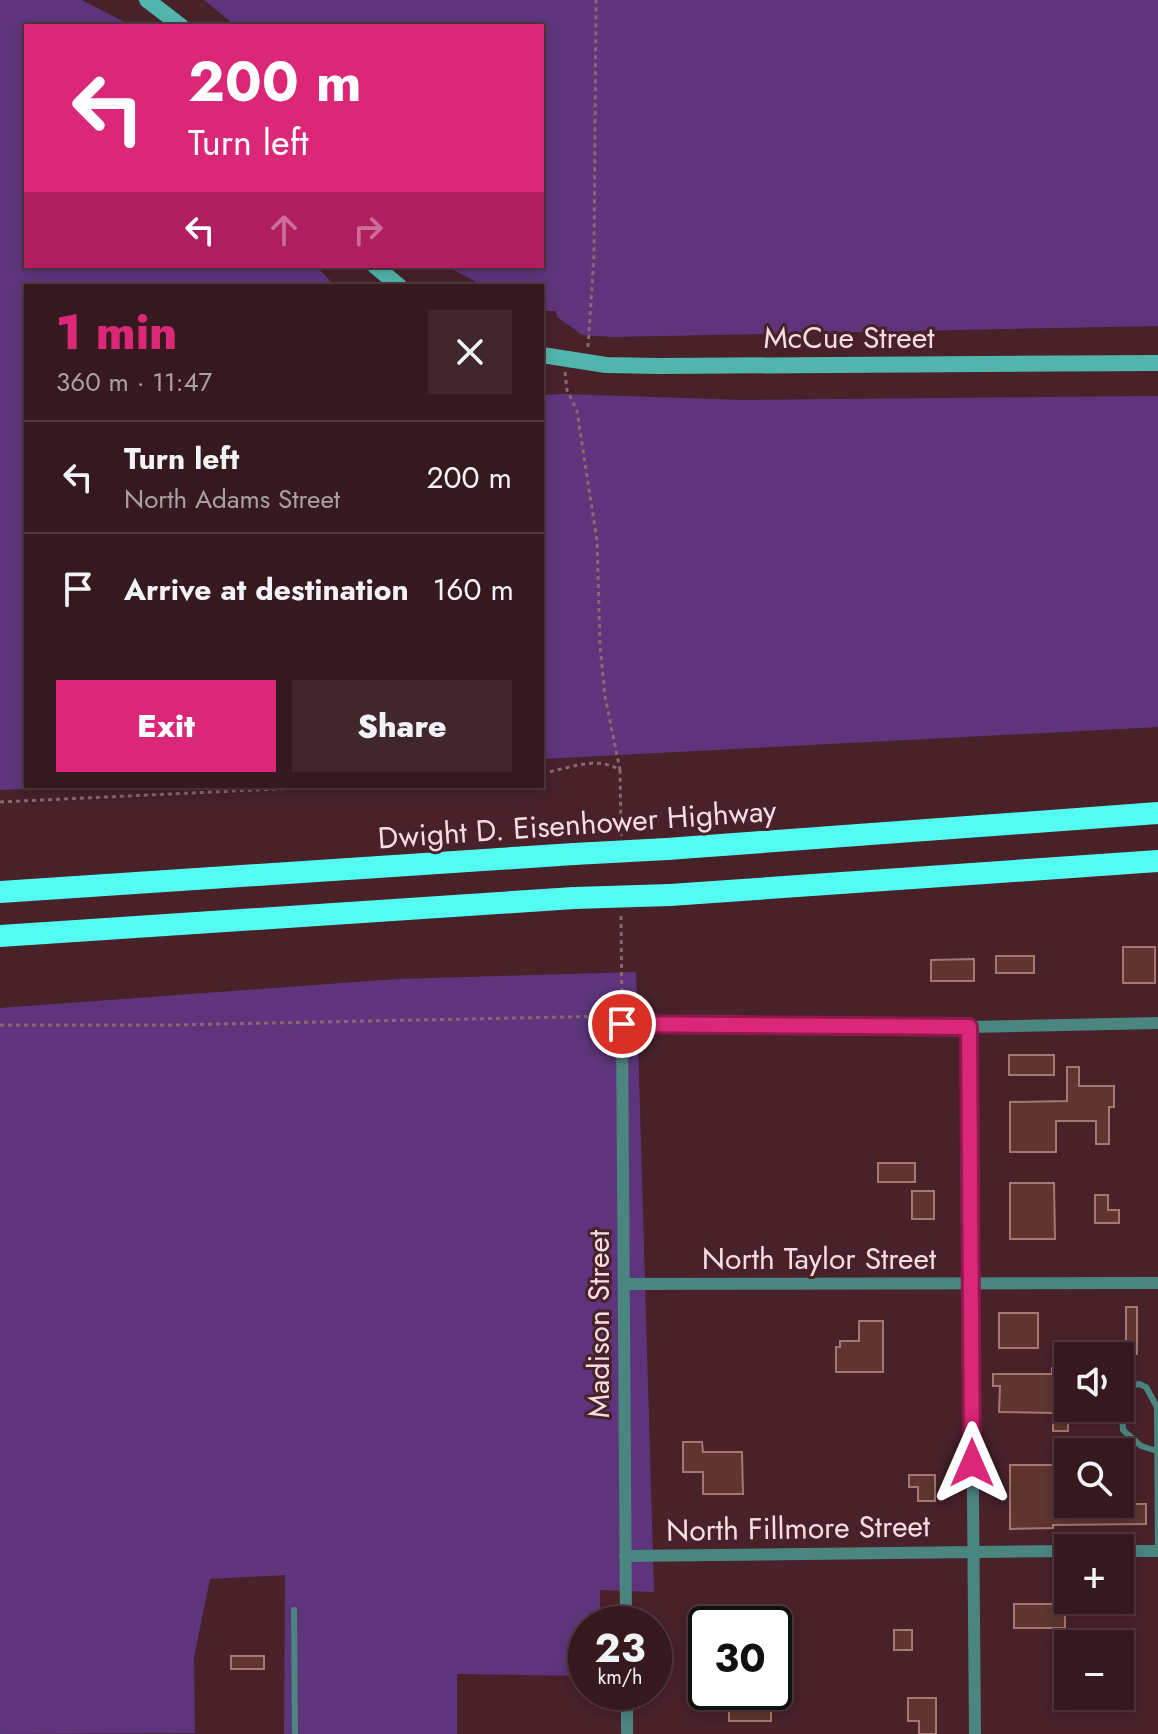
<!DOCTYPE html>
<meta charset="utf-8">
<style>
body{margin:0;font-family:Jost,sans-serif;background:#41262c;color:#f1f3f6;height:100vh;display:flex;flex-direction:column;font-size:30px;white-space:nowrap}
*{box-sizing:border-box;margin:0}
p{font-size:26px;color:#aaa0a4}
.icon{flex:none;width:44px;height:44px;fill:none;stroke:currentColor;stroke-width:2;stroke-linecap:round;stroke-linejoin:round}
.map{position:relative;flex:1;overflow:hidden}
.side{position:absolute;left:24px;top:284px;width:520px;height:504px;display:flex;flex-direction:column;background:#36191f;border-radius:0px;box-shadow:0 4px 12px #0003,0 0 0 2px #50383d}
.side>*{flex:none}
.hud{position:absolute;left:24px;top:24px;width:520px;height:244px;border-radius:0px;box-shadow:0 4px 12px #0003,0 0 0 2px #50383d;background:#db2777;color:#fff;overflow:hidden}
.buttons{position:absolute;left:1054px;top:1342px;display:grid;gap:16px}
.buttons a{display:grid;place-items:center;width:80px;height:80px;border-radius:0px;background:#36191f;box-shadow:0 4px 12px #0003,0 0 0 2px #50383d;font-size:40px}
.speed{position:absolute;left:568px;top:1606px;display:flex;gap:16px;font-size:40px;font-weight:700;text-align:center}
.speed>*{display:grid;place-content:center;width:104px;height:104px;border-radius:50%;background:#36191f;box-shadow:0 4px 12px #0003,0 0 0 2px #50383d;line-height:1}
.speed small{font-size:20px;font-weight:400}
.speed .limit{border:4px solid #111;border-radius:12px;background:#fff;color:#111}
.pin{position:absolute;display:grid;place-items:center;width:68px;height:68px;color:#fff;margin:-34px;border:4px solid #fff;border-radius:50%;box-shadow:0 2px 8px #0007}
.me{position:absolute;width:88px;margin:-44px;rotate:0deg;stroke-linejoin:round;filter:drop-shadow(0 0 6px #0008)}
.turn{display:flex;align-items:center;gap:28px;height:168px;padding:0 32px;font-size:36px}
.turn .icon{width:104px;height:104px;stroke-width:2.5}
.turn b{display:block;font-size:56px;line-height:68px}
.lanes{display:flex;align-items:center;height:76px;padding:0 32px;background:#0003;justify-content:center;gap:40px;direction:ltr}
.lanes .off{opacity:.35}
.round{display:grid;place-items:center;flex:none;width:84px;height:84px;border-radius:0px;background:#41262c}
.overview{display:flex;align-items:center;justify-content:space-between;height:136px;padding:0 32px}
h1{font-size:48px;font-weight:800;line-height:60px;color:#db2777}
.action{display:flex;gap:16px;margin-top:auto;padding:16px 32px}
.action a{flex:1;height:92px;border-radius:0px;background:#db2777;color:#fff;font-size:32px;font-weight:800;line-height:92px;text-align:center}
.action a+a{background:#41262c;color:#f1f3f6}
ul{padding:0;list-style:none}
li{display:flex;align-items:center;gap:24px;height:112px;padding:0 32px;border-top:2px solid #50383d}
li div{flex:1}
li b{display:block;font-size:30px}
li em{font-style:normal}
.map>svg:first-child{display:block}
</style>
<div class="map">
<svg width="1158" height="1734" viewBox="0 0 1158 1734">
<rect width="100%" height="100%" fill="#482129"/>
<path fill="#5e357c" d="M0 0H82L132 26H26V266H316L335 286H26V786H90L0 790Z
M204 0H1158V326L612 337 582 335 557 317 556 311H542V286H484L446 266H542V26H236Z
M564 394 744 400 1158 396V727L542 759V395Z
M636 972 654 1592 600 1590V1624H586V1676L457 1674V1734H284L285 1575 210 1579 194 1657 195 1733 0 1734V1008L397 979Z"/>
<path fill="#5e352f" stroke="#a67770" stroke-width="2" d="M1123 947H1155V983H1123Z
M996 956H1034V973H996Z
M974 959V981H931V960Z
M1009 1055H1054V1075H1009Z
M1067 1067H1079V1086H1114V1107H1109V1144H1096V1121H1056V1152H1010V1102L1067 1101Z
M878 1163H915V1182H878Z
M1010 1183H1054L1055 1239H1010Z
M912 1191H934V1219H912Z
M1095 1195H1108V1210H1119V1223H1095Z
M1126 1307H1137V1354H1126Z
M999 1313H1038V1348H999Z
M859 1321H883V1372H836V1347H840V1341H859Z
M1052 1368H1068V1431H1053V1413L999 1412 1000 1386H993V1374H1052Z
M683 1442H702L703 1452H742L743 1494H703V1472H683Z
M1010 1465H1053V1504H1146V1524L1053 1525V1528L1010 1529Z
M909 1475H935V1501H918V1487H909Z
M1093 1600H1127V1614H1093Z
M1014 1604H1065V1628H1014Z
M894 1630H912V1650H894Z
M231 1656H264V1669H231Z
M729 1697H771V1721H729Z
M908 1698H936V1734H919V1721H908Z"/>
<g fill="none" stroke-linecap="round" stroke-linejoin="round">
<path stroke="#8a676d" stroke-width="3" stroke-dasharray="4 4" stroke-linecap="butt" d="M588 347 594 256 596 0
M565 372 567 390 577 411 597 541 600 645 605 696 620 770
M542 773C569 769 596 755 620 770L621 836
M0 802 340 786
M621 916 622 1012
M0 1025H172L614 1016"/>
<path stroke="#4b8580" stroke-width="6" d="M1157 1451 1141 1446 1123 1430 1121 1399 1127 1387 1139 1384 1146 1387 1157 1407 1158 1551
M294 1610 295 1734"/>
<path stroke="#4b8580" stroke-width="12" d="M969 1027 975 1734
M624 1284 1158 1283
M1120 1551H1158
M625 1556 1068 1551
M626 1624 622 1024 969 1027 1158 1023
M627 1692V1734"/>
<path stroke="#52b5ad" stroke-width="16" d="M147 0 181 26
M375 266 399 286
M542 355 606 365 659 366 1158 363"/>
<path stroke="#54fdf1" stroke-width="22" d="M667 849 1158 813
M0 892 574 854
M670 895 1158 861
M0 936 574 898"/>
<path stroke="#54fdf1" stroke-width="22" d="M574 854 667 849
M574 898 670 895"/>
</g>
<g fill="none" stroke-linecap="round" stroke-linejoin="round">
<defs>
<path id="route" d="M622 1024 969 1027 972 1463"/>
</defs>
<use href="#route" stroke="#8e194d" stroke-width="20"/>
<use href="#route" stroke="#db2777" stroke-width="14"/>
</g>
<g text-anchor="middle" dominant-baseline="central" stroke-width="6" stroke-linejoin="round" paint-order="stroke">
<g font-size="30" fill="#f8dde0" stroke="#482129">
<text x="849" y="337">McCue Street</text>
<text transform="translate(577 824) rotate(-4)">Dwight D. Eisenhower Highway</text>
<text x="819" y="1258">North Taylor Street</text>
<text transform="translate(598 1324) rotate(-90)">Madison Street</text>
<text transform="translate(798 1528) rotate(-1)">North Fillmore Street</text>
</g>
</g>
</svg>
<div class="buttons">
<a><svg class="icon" aria-label="sound" viewBox="0 0 24 24"><path d="M4 9h4l5-4v14l-5-4H4zM17 9q2 3 0 6"/></svg></a>
<a><svg class="icon" aria-label="search" viewBox="0 0 24 24"><circle cx="10" cy="10" r="6"/><path d="M15 15l6 6"/></svg></a>
<a>+</a>
<a>−</a>
</div>
<div class="speed"><div>23<small>km/h</small></div><div class="limit">30</div></div>
<div class="pin" style="left:622px;top:1024px;background:#d93025"><svg class="icon" aria-label="arrive" viewBox="0 0 24 24"><path d="M6 21V4h12l-3 4 3 4H6"/></svg></div>
<svg class="me" style="left:972px;top:1463px" viewBox="-20 -20 40 40"><path d="M0-17L14 15 0 8-14 15z" fill="#db2777" stroke="#fff" stroke-width="4"/></svg>
<div class="hud">
<div class="turn"><svg class="icon" aria-label="left" viewBox="0 0 24 24"><path d="M17 20v-9H6M10 6l-5 5 5 5"/></svg><div><b>200 m</b>Turn left</div></div>
<div class="lanes"><svg class="icon" aria-label="left" viewBox="0 0 24 24"><path d="M17 20v-9H6M10 6l-5 5 5 5"/></svg><svg class="icon off" aria-label="ahead" viewBox="0 0 24 24"><path d="M12 20V5M6 11l6-6 6 6"/></svg><svg class="icon off" aria-label="right" viewBox="0 0 24 24"><path d="M7 20v-9h11M14 6l5 5-5 5"/></svg></div>
</div>
<section class="side">
<div class="overview"><div><h1>1 min</h1><p>360 m · 11:47</p></div><a class="round"><svg class="icon" aria-label="close" viewBox="0 0 24 24"><path d="M6 6l12 12M18 6L6 18"/></svg></a></div>
<ul>
<li><svg class="icon" aria-label="left" viewBox="0 0 24 24"><path d="M17 20v-9H6M10 6l-5 5 5 5"/></svg><div><b>Turn left</b><p>North Adams Street</p></div><em>200 m</em></li>
<li><svg class="icon" aria-label="arrive" viewBox="0 0 24 24"><path d="M6 21V4h12l-3 4 3 4H6"/></svg><div><b>Arrive at destination</b></div><em>160 m</em></li>
</ul>
<div class="action"><a>Exit</a><a>Share</a></div>
</section>
</div>
